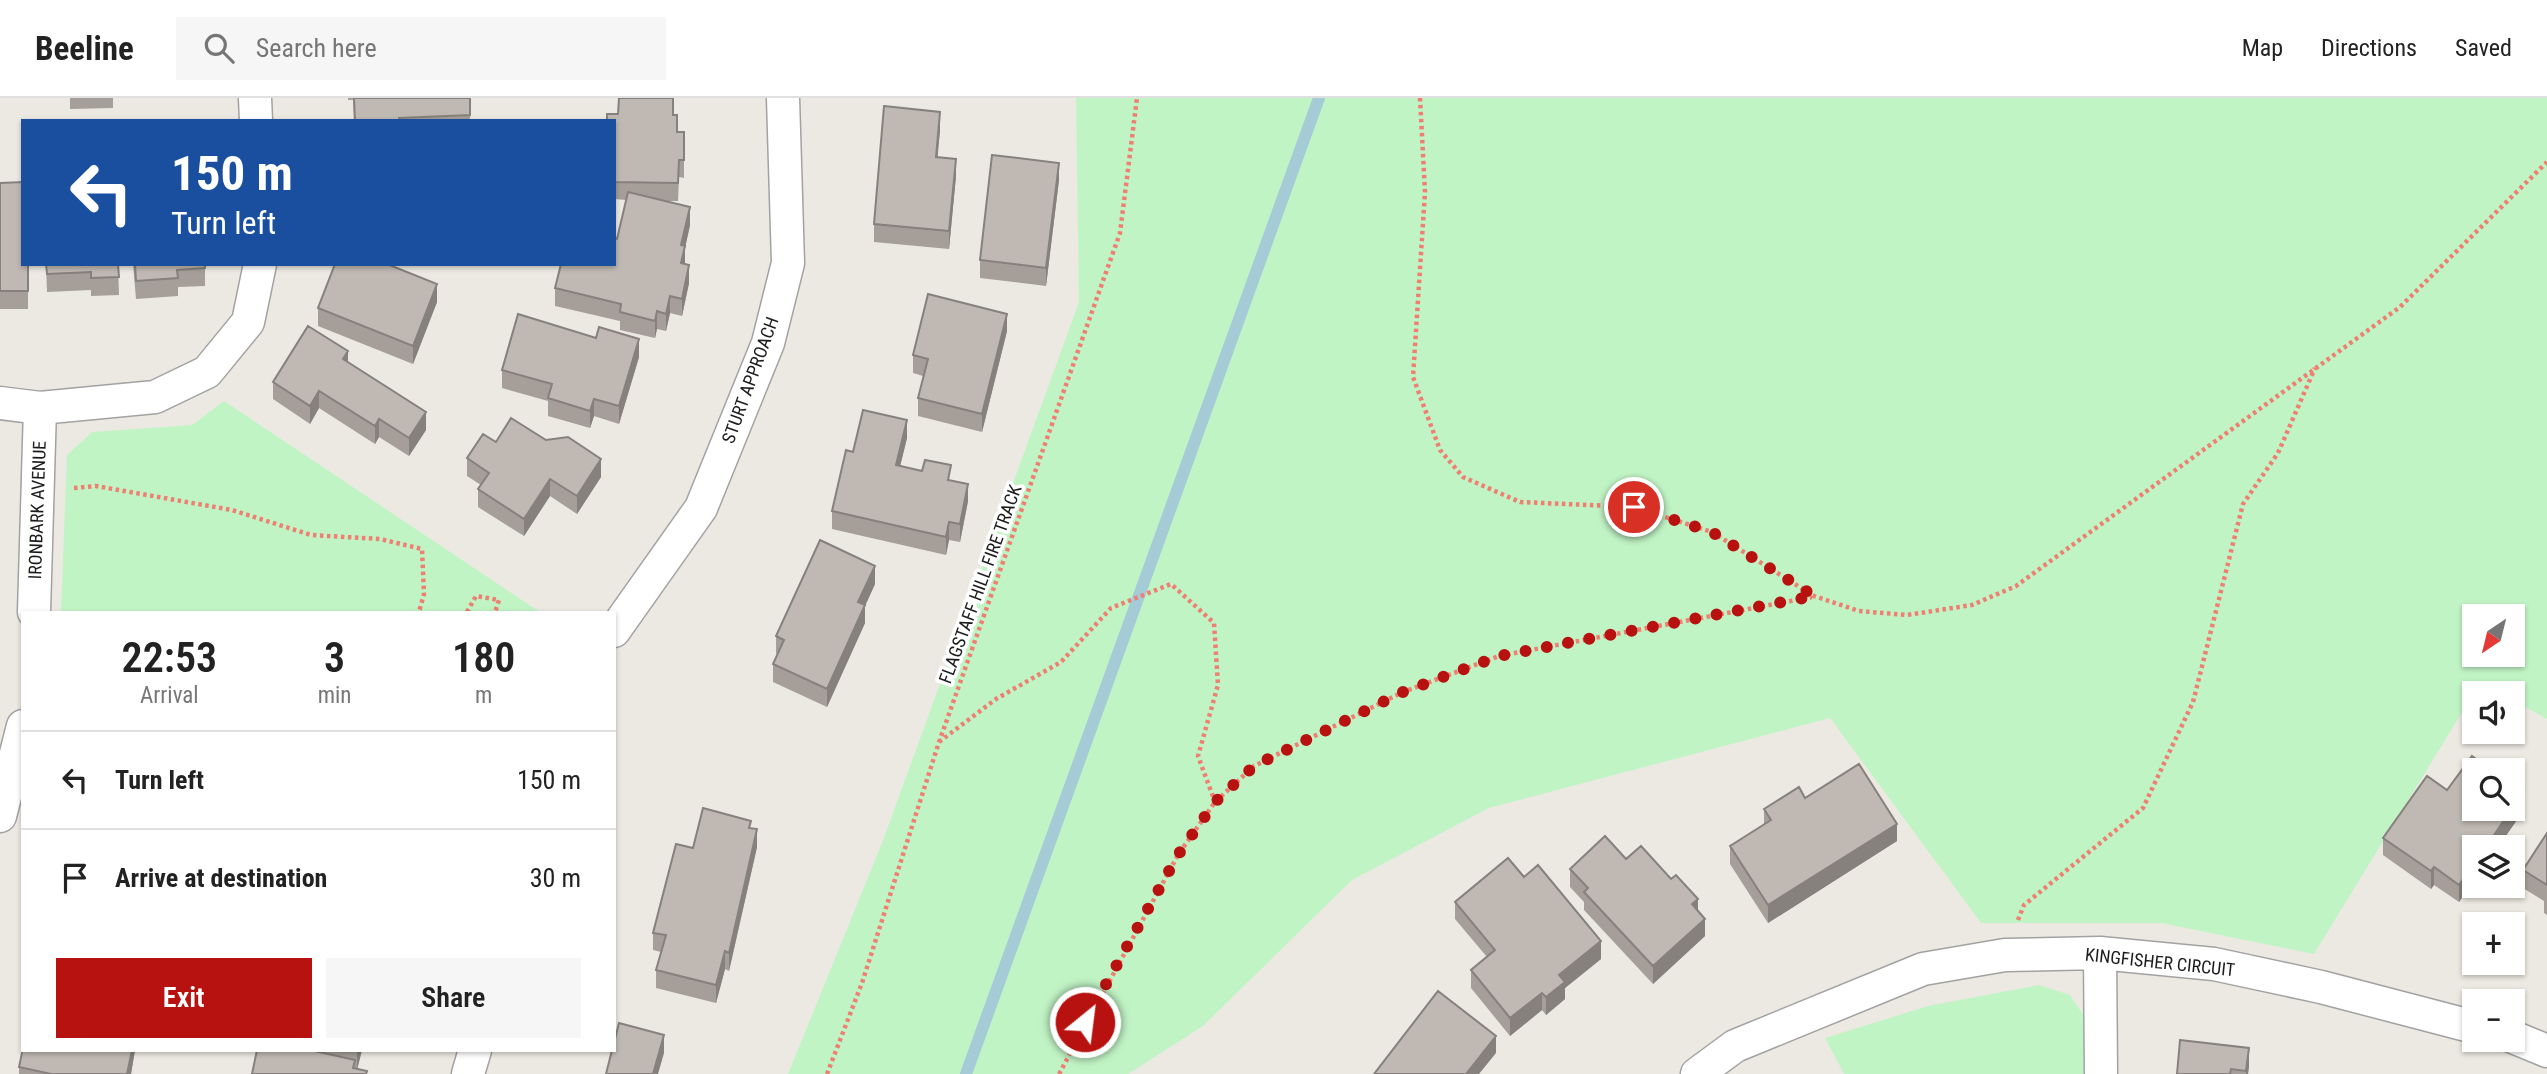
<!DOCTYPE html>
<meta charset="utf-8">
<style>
body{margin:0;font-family:"Roboto Condensed",sans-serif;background:#f6f6f6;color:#222;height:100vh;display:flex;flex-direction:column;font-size:26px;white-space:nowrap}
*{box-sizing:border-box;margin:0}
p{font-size:23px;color:#767676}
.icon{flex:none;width:38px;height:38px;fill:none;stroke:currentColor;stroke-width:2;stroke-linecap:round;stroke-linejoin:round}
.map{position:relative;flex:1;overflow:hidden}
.details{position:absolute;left:21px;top:513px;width:595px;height:441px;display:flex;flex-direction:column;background:#fff;border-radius:0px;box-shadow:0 2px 5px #0004}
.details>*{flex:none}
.hud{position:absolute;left:21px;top:21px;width:595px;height:147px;border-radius:0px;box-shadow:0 2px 5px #0004;background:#1a4fa0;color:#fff;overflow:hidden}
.needle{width:46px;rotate:215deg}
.fabs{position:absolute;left:2462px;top:506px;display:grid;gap:14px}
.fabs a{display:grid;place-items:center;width:63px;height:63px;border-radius:0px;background:#fff;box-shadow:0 2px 5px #0004;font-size:35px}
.pin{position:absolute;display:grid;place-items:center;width:60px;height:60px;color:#fff;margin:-30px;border:4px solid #fff;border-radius:50%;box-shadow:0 2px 7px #0007}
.me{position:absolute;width:77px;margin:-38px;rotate:29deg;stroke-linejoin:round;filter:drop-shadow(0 0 5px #0008)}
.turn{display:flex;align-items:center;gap:24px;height:147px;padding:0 35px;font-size:32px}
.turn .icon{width:91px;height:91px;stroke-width:2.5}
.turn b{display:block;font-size:49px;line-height:60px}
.eta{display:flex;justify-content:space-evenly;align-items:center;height:119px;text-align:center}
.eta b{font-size:42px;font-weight:600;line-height:49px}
.primary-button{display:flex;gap:14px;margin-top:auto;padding:14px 35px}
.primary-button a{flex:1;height:80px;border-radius:0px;background:#b71210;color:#fff;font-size:28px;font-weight:600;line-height:80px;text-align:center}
.primary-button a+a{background:#f6f6f6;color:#222}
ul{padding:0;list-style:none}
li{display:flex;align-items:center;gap:21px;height:98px;padding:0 35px;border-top:2px solid #e0e0e0}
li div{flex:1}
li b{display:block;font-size:26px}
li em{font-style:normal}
header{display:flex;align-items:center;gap:42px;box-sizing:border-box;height:98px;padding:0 35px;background:#fff;border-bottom:2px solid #e0e0e0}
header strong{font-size:33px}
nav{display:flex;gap:38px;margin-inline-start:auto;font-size:24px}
.search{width:490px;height:63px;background:#f6f6f6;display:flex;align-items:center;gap:18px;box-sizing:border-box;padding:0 24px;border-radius:0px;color:#767676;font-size:26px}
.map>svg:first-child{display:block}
</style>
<header>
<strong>Beeline</strong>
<div class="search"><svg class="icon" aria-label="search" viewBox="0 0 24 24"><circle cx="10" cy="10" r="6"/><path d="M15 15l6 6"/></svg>Search here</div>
<nav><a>Map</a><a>Directions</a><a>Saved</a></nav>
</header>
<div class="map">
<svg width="2547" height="976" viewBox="0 0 2547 976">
<rect width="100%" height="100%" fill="#ece9e2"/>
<path fill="#c1f4c5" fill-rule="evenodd" d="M1076 0H2547V621L2513 602V595H2499L2480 585 2314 856 2161 825H1981L1830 620 1489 710 1352 782 1203 928 1128 976H788L882 745 1079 204ZM2474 518H2513V556H2474Z
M224 303 540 514H61L67 357 92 334 192 327Z
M2039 887 2070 897 2084 918 2086 976H1844L1825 940 1928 908Z"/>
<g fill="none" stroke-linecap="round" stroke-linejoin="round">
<path stroke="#a5cbd7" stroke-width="12" d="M966 976 1319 0"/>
<defs>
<path id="minor" d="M255 0 256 23
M0 305 40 310 155 299 207 274 248 224 260 166
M34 514 40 310
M614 533 701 410 768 245 788 165 783 0
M0 718 23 628
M2100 855 2101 976
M2513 939 2547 953
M468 976 475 952
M1697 976 1735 948 1923 871 2005 857 2100 855 2214 866 2321 889 2474 929"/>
</defs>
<use href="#minor" stroke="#a2a2a2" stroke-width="35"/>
<path stroke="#ee7f71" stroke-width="4.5" stroke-dasharray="3.5 3.5" stroke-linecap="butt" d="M1420 0 1425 94 1413 279 1440 352 1463 379 1520 404 1634 409 1712 434 1814 498 1859 513 1907 517 1972 507 2016 488 2400 209 2547 64
M74 390 96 388 232 412 311 437 380 441 422 451 424 496 419 514
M467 514 476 498 499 502 495 514
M939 644 996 601 1061 564 1111 510 1171 486 1214 525 1218 587 1198 658 1215 704
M2018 822 2024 807 2143 710 2193 604 2243 406 2278 355 2315 270
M827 976 862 885 939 644 1120 135 1137 0
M1059 976 1178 757 1215 704 1254 668 1403 594 1499 558 1812 499"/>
<use href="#minor" stroke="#fff" stroke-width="32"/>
</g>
<path fill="#a59e99" d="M70 0H113V10L70 11Z
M348 0H470V23H354L353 2H348Z
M673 17 677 34H684V80L679 79 678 103H663L690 127 685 150V166L689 185 682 218 670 215 666 233 657 231 655 240 620 232V223L555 208V190L617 141 626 102 614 101V23Z
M940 32 937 59 956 78 949 151 874 144V126Z
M1059 82 1046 188 980 180V162Z
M0 85 28 166V211H0Z
M46 166H118L119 197 91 198V192L47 194Z
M133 166H205V188L178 189V198L136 201Z
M437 204 413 266 318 228V210Z
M1007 233 982 334 918 318V300L923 278 913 275V257Z
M639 259 619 326 594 318 590 330 548 318V303L502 290V272Z
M348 264 426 332 409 358 379 339 375 346 319 310 310 326 273 301V284Z
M907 340 900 368 951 382 968 403 960 444 949 442 946 457 832 431V413L853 354Z
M496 344 601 379 577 416 550 398 524 438 478 409V391L481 387 467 378V360Z
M875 486 865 508V525L827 609 773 584V566L777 556 776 555V538Z
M2447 692 2524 712 2459 804 2434 787 2431 791 2383 757V740Z
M1805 700 1897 743 1768 825 1730 766V748L1764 727V711Z
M751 730 757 749 729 873 725 871 716 905 656 890V872L661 854 653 852V835L693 750Z
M2547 735V817L2544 815V803L2523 790V772Z
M1570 771 1698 813 1705 838 1653 886 1584 812V804L1570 789Z
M1524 779 1601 861 1565 890V901L1546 917 1542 912 1510 938 1471 890V872L1487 859 1455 821V804Z
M23 952H135L131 976H19V969Z
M319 952H362L357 971 367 976 319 954Z
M2249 968 2248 976H2177Z"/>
<path fill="#86817d" d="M940 14V32L936 77V59Z
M956 61V78L949 151V133Z
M1059 65V82L1046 188V170Z
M690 109V127L685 150V166L681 183V147Z
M689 167V185L682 218V201Z
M437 186V204L413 266V248Z
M670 198V215L666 233V216Z
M657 213V231L655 240V223Z
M1007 216V233L982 334V316Z
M639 241V259L619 326V308Z
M348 253V271L343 261Z
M319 293V310L310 326V308Z
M594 301V318L590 330V313Z
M426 314V332L409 358V340Z
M379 321V339L375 346V328Z
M907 322V340L896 385V367Z
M601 361V379L577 416V398Z
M550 381V398L524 438V421Z
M968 386V403L960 444V426Z
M949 424V442L946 457V439Z
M875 468V486L865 508V525L827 609V591L858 504Z
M2524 694V712L2498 749H2486Z
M1897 726V743L1768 825V807Z
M757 731V749L729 873V855Z
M2474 765V783L2459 804V787Z
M2434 769V787L2431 791V773Z
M1698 801V819L1692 806Z
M1705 821V838L1653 886V868Z
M1601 843V861L1565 890V901L1546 917V899L1559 877Z
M725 853V871L716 905V887Z
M1542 895V912L1510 938V920Z
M664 937V955L658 976H653Z
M1496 938V955L1479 976H1466Z
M2249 950V968L2248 976H2246Z
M132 952H135L131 976H127Z
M358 952H362L357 972V954Z"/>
<path fill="#c0b8b2" stroke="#86817d" stroke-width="2" d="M354 0H470V17L399 20V23H355Z
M619 0H673V17H677V34H684V62H679L678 85 614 84V23H607V16H618Z
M884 8 940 14 936 59 956 61 949 133 874 126Z
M992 57 1059 65 1046 170 980 162Z
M23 84V166H28V193H0V85Z
M628 94 690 109 681 147 685 148 681 165 689 167 682 201 670 198 666 216 657 213 655 223 620 214 621 206 555 190 561 166H614V140L617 141Z
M46 166H118L119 179 91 180V174L47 176Z
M135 166H205V170L177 172 178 180 136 183Z
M335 166H387L437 186 413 248 318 210Z
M928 196 1007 216 982 316 918 300 928 261 913 257Z
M518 216 596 240 599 229 639 241 619 308 594 301 590 313 548 300 552 286 502 272Z
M308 228 348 253 343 261 426 314 409 340 379 321 375 328 319 293 310 308 273 284Z
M863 312 907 322 896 367 922 373 925 362 951 367 948 382 968 386 960 426 949 424 946 439 832 413 846 352 853 354Z
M511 320 546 342 568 339 601 361 577 398 550 381 524 421 478 391 489 375 467 360 483 336 496 344Z
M820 442 875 468 858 504 865 507 827 591 773 566 784 542 776 538Z
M2472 658 2492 672H2474V710H2512L2486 749H2474V765L2459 787 2434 769 2431 773 2383 740 2427 678 2447 692Z
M1859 666 1897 726 1768 807 1730 748 1771 722 1764 711 1799 689 1805 700Z
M2513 687 2524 694 2513 709Z
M703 710 751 723 749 730 757 731 729 855 725 853 716 887 656 872 666 837 653 835 676 746 693 750Z
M2547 735V787L2523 772Z
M1605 738 1626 761 1641 748 1671 781 1676 777 1698 801 1692 806 1705 821 1653 868 1584 794 1588 790 1570 771Z
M1508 760 1524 779 1538 767 1601 843 1559 877 1565 884 1546 899 1542 895 1510 920 1471 872 1495 852 1455 804Z
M1438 893 1496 938 1466 976H1374Z
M619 925 664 937 653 976H606L612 952H614V945Z
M2180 942 2249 950 2246 973 2231 971 2230 976H2177Z
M23 950V952H132L127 976H51L19 969Z
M257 952H310L355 962 353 970 367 973 366 976H252Z"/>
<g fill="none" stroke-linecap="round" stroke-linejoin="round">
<path stroke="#b71210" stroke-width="12" stroke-dasharray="0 21.6" d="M1085 924 1178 757 1215 704 1254 668 1403 594 1499 558 1814 498 1712 434 1634 409"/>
</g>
<g text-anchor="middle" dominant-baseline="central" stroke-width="7" stroke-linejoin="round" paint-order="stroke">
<g font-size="18" fill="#1b1b1b" stroke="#fff">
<text transform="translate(750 282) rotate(-70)">STURT APPROACH</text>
<text transform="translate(37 412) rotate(-88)">IRONBARK AVENUE</text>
<text transform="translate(980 486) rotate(-70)">FLAGSTAFF HILL FIRE TRACK</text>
<text transform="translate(2160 864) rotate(6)">KINGFISHER CIRCUIT</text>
</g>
</g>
</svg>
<div class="fabs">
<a><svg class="needle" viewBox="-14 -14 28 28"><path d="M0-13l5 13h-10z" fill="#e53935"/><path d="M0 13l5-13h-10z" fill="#767676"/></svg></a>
<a><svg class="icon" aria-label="sound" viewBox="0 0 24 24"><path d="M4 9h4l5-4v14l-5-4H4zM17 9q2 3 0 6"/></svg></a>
<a><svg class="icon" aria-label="search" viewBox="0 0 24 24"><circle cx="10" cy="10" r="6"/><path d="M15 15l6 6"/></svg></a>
<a><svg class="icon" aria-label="layers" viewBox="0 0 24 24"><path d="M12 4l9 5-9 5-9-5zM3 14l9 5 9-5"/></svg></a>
<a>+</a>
<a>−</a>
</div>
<div class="pin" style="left:1634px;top:409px;background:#d93025"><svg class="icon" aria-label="arrive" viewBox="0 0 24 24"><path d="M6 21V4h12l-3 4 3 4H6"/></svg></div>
<svg class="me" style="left:1085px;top:924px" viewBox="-20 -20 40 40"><circle r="17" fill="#b71210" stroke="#fff" stroke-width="3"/><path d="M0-11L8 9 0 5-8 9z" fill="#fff"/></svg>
<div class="hud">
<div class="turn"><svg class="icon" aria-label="left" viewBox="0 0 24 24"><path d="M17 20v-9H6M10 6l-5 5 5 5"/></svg><div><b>150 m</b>Turn left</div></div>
</div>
<section class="details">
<div class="eta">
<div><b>22:53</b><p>Arrival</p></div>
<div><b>3</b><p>min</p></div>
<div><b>180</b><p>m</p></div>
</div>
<ul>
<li><svg class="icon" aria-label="left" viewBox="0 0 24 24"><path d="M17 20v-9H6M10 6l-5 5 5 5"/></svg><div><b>Turn left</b></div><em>150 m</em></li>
<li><svg class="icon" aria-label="arrive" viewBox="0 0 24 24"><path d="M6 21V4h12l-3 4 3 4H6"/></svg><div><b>Arrive at destination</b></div><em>30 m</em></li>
</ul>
<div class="primary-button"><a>Exit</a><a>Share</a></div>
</section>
</div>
